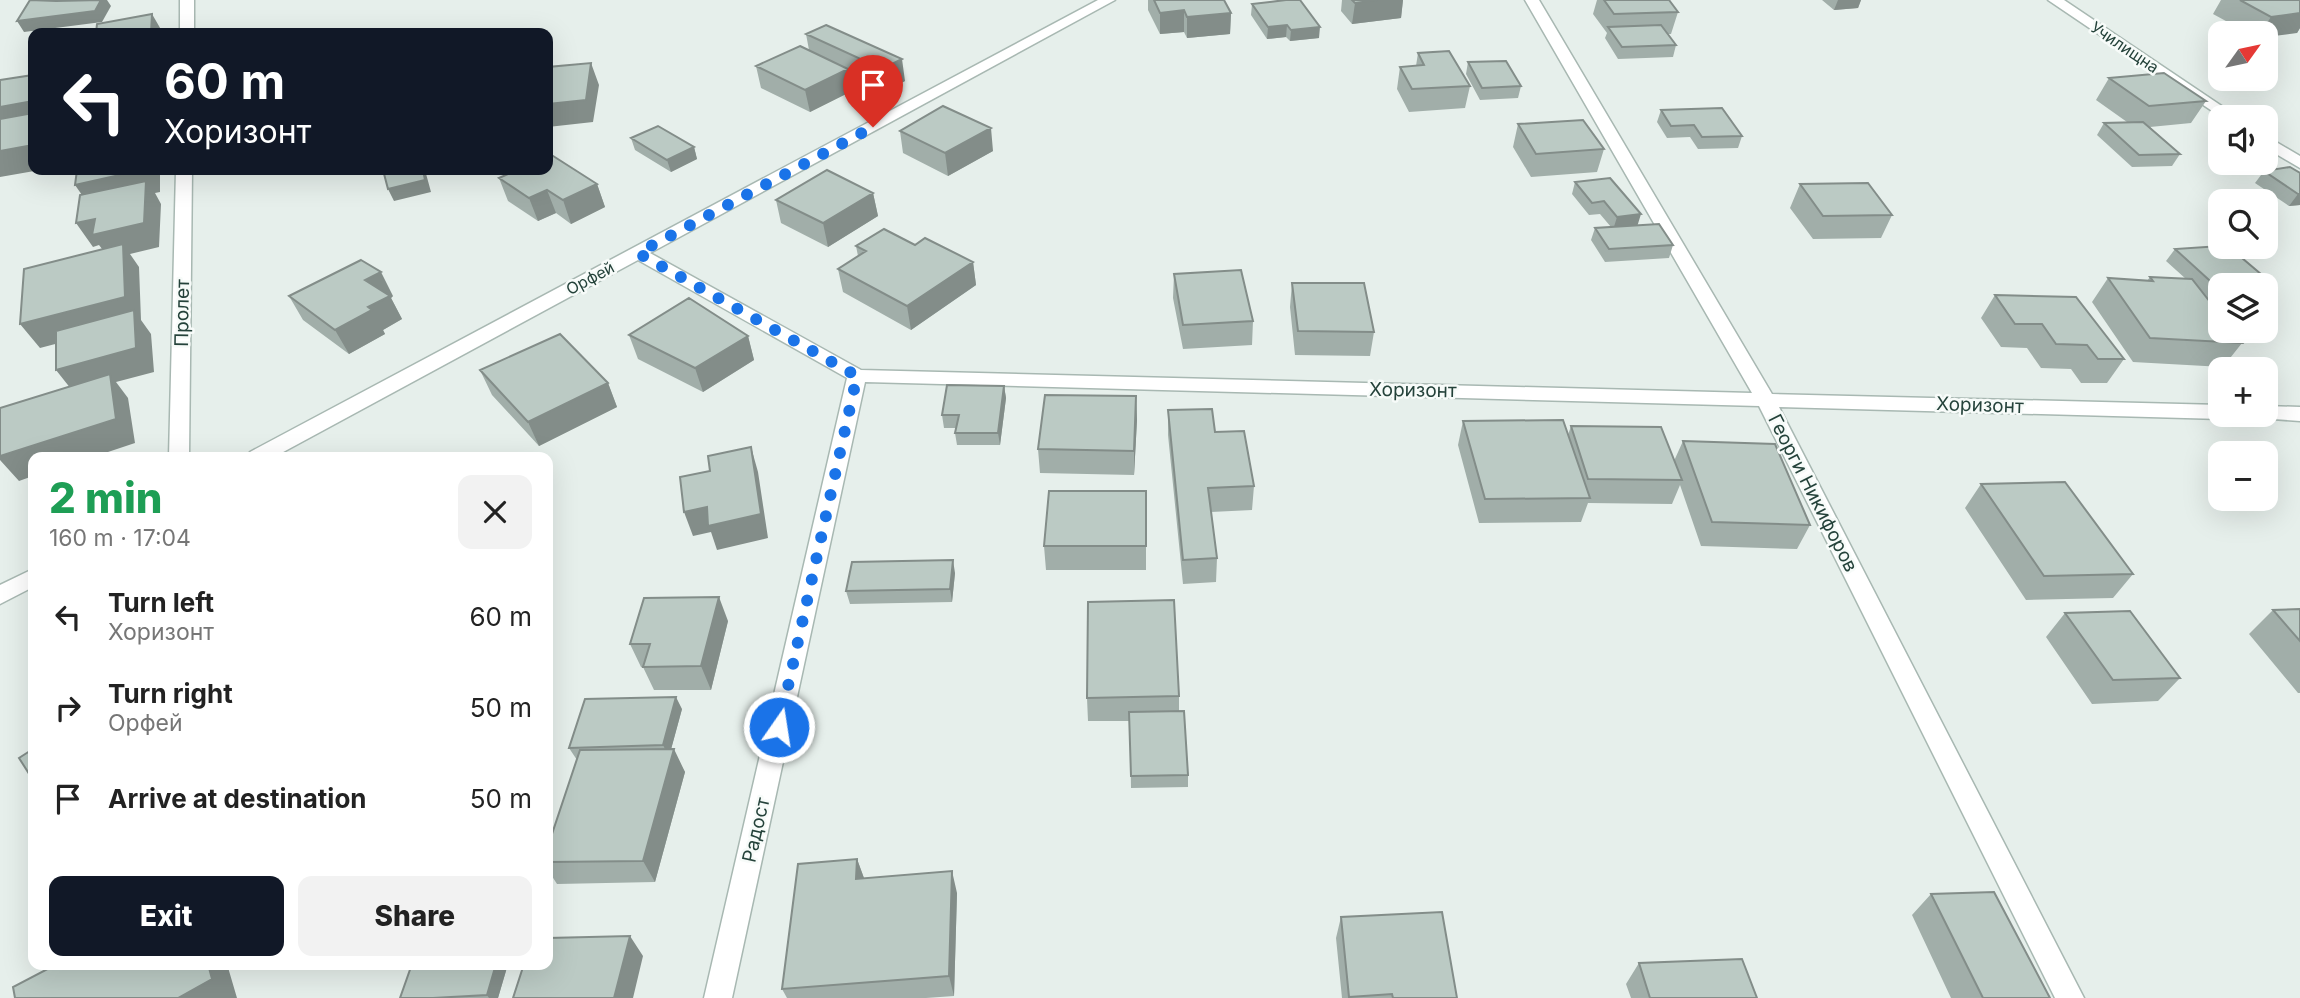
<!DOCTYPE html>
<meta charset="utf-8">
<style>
body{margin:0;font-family:Inter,sans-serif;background:#f2f2f2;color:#222;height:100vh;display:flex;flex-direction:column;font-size:26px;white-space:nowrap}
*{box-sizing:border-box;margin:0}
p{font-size:23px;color:#767676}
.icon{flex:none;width:38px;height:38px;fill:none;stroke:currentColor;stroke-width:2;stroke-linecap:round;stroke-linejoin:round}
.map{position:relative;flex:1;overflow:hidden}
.panel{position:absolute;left:28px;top:452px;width:525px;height:518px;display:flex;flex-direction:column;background:#fff;border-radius:14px;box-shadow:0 7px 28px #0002}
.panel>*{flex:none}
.guide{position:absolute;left:28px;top:28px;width:525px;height:147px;border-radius:14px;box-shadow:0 7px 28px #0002;background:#111827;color:#fff;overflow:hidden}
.needle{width:46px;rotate:57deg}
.controls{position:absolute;left:2208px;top:21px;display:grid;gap:14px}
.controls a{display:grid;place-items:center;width:70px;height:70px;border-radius:14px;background:#fff;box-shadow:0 7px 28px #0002;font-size:35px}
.pin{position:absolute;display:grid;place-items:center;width:60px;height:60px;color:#fff;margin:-72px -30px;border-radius:50% 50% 50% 0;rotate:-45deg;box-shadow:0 0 7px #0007}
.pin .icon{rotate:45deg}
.me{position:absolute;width:77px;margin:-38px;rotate:13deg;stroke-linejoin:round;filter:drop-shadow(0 0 5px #0008)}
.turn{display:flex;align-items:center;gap:24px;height:147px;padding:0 21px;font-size:32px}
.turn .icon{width:91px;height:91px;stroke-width:2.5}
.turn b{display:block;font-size:49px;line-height:60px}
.round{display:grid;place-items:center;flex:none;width:74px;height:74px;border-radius:14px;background:#f2f2f2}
.summary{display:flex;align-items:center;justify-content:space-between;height:119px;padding:0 21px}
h1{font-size:42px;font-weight:800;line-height:52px;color:#1e9e55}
.button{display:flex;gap:14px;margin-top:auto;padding:14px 21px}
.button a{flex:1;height:80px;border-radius:14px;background:#111827;color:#fff;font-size:28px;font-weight:800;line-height:80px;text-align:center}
.button a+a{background:#f2f2f2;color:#222}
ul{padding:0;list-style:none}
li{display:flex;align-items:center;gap:21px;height:91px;padding:0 21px}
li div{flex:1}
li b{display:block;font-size:26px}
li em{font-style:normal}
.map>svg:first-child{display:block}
</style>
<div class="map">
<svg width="2300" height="998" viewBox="0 0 2300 998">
<rect width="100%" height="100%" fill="#e6efeb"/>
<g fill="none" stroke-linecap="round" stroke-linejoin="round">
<defs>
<path id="minor" d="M180 0H194V33H180Z
M1098 0H1115L650 253 861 370 1752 393 1525 0H1539L1772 394 2221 405V415H2229L2221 419 1779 407 2084 998H2055L1759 406 865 382 732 998H704L847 378 638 260 274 457H247L250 452Z
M2048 0H2064L2238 117H2221Z
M2266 136 2300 156V168L2266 148Z
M176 170H192L189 457H169Z
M2266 406 2300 407V421L2259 418 2257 415H2266Z
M33 569V587L0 604V585Z"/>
</defs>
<use href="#minor" stroke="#a8b8b2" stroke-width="3"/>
<use href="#minor" fill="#fff" fill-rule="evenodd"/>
</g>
<path fill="#a1aea9" d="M1148 0H1224L1231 13 1230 34 1187 38 1184 32 1160 34 1148 10Z
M1342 0H1403L1401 18 1352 24 1341 11Z
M1597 0H1669L1678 12 1671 34H1668L1676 45 1673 57 1618 59 1605 38 1607 33 1593 14Z
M1822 0H1861L1858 8 1834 10Z
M2221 0H2300V28L2297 33H2248L2213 14Z
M1252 4 1319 38 1290 41 1286 37 1267 39 1251 15Z
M826 25 905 81 874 97 855 88 853 76 849 74 852 91 810 112 761 88 756 66 809 50 806 34Z
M1418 53 1470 86 1465 108 1409 112 1397 89 1400 67 1416 66Z
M1468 62 1521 86 1518 98 1480 100 1466 74Z
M2109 78 2206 101 2191 123 2150 127 2180 154 2172 166 2132 167 2097 135 2104 123 2127 122 2096 100Z
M1661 110 1742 136 1738 148 1698 149 1690 137 1667 138 1657 122Z
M1518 124 1604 149 1597 172 1531 177 1513 147Z
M900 131 993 151 948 176 903 153Z
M631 138 694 147 697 159 671 172 635 150Z
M2264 171 2300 173V205L2289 206 2255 183Z
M499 178 597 184 605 207 571 224 556 213 538 221 508 201Z
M1575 182 1637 225 1673 245 1669 258 1605 262 1591 240 1595 228 1611 227 1600 214 1589 215 1572 194Z
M1800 184 1892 215 1881 238 1813 239 1790 208Z
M873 193 878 216 828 247 781 223 776 200Z
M915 245 973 262 976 285 911 330 843 292 838 269 858 256 856 246Z
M2175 249 2275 286 2266 297V285H2221V301H2210L2242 343 2223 367 2133 362 2092 302 2108 278 2147 281 2150 277 2186 279 2166 261Z
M1174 274 1253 321 1252 345 1183 349 1173 298Z
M1292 283 1374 332 1370 356 1295 355 1290 307Z
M1995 295 2124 359 2107 383H2081L2071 369 2041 368 2027 348 2001 347 1981 318Z
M289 296H393L391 298 402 319 383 330 385 334 349 354 303 320Z
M629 335 748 336 754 360 703 392 638 359Z
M480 370 608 383 617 407 539 446 492 395Z
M1004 386 1006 398 1000 445H957L955 433 956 428H944L942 415Z
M1136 396 1137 420 1134 475 1040 473 1038 449Z
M1168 410 1215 432 1254 486 1252 510 1211 512 1217 558 1216 582 1183 584 1168 435Z
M1463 421 1568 435 1571 426 1674 461 1683 441 1810 525 1797 549 1701 546 1680 485 1672 504 1588 503 1581 522 1479 523 1458 445Z
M1981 484 2133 574 2113 598 2026 600 1965 508Z
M1146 491V570H1046L1044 546Z
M955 573 952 602 850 604 846 591Z
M2300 609V693H2298L2249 634 2273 610Z
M2065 613 2180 678 2158 701 2092 704 2046 637Z
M728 621 711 690H654L643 667H641L630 644Z
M1179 696V711L1188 775V787L1131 788 1130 721H1088L1087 698Z
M682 709 671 749 685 772 655 882 557 884 548 870V846L577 760 569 748Z
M857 859 864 878 957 893 954 996 926 998H787L782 989Z
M1931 894 2050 998H1951L1912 915Z
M1341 917 1457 998H1342L1336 938Z
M1639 963 1757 998H1631L1626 984Z
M412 964H508L498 998H400Z"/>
<path fill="#838d89" d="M101 0H107L111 6 102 22 24 32 17 21Z
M1377 0H1403L1401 18 1352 24 1355 3Z
M1838 0H1861L1858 8 1834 10Z
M2300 5V28L2297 33 2266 37V33H2260L2271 17Z
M1184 10V32L1160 34V13Z
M1231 13 1230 34 1187 38V17Z
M152 14 163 33H151Z
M1287 25 1286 37 1267 39 1268 27Z
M1320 27 1319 38 1290 41 1291 30Z
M902 59 905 81 874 97 870 75Z
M591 63 599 85 593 122 548 127V104Z
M848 69 852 91 810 112 805 90Z
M33 101V126L0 123V107Z
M991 128 993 151 948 176 945 153Z
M33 145V170H40L0 177V151Z
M694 147 697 159 671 172 667 160Z
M142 170H160V192L155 193 161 204 159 247 130 254 139 267 141 320 151 334 154 372 116 382 128 398 135 443 93 457H33V476L19 481 0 460V456L75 394 56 370 135 323 40 348 20 324 109 258 99 245 93 247 76 223 91 208 75 185Z
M423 170H425L431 192 394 201 388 189Z
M597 184 605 207 571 224 563 200Z
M547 190 556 213 538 221 529 198Z
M873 193 878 216 828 247 823 223Z
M2298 194H2300V205L2289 206Z
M1641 214 1637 227 1613 230 1617 217Z
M973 262 976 285 911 330 907 306Z
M381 272 393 296 391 298 402 319 383 330 385 334 349 354 335 330 368 307 365 280Z
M748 336 754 360 703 392 695 368Z
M608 383 617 407 539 446 528 422Z
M1004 386 1006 398 1000 445 998 433Z
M1136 396 1137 420 1134 475V451Z
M751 447 758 472 768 538 717 550 711 532 693 536 684 512Z
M953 560 955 573 952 602 950 589Z
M719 597 728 621 711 690 701 666Z
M676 697 682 709 669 757 663 745Z
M674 749 685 772 655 882 643 861Z
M857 859 865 881 856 879Z
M952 871 957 893 954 996 949 976Z
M630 936 643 956 633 998H614Z
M208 964H227L237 998H178Z
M496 964H508L498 998H489L487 995Z"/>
<path fill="#bbcac4" stroke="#838d89" stroke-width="2" d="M30 0 56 1 101 0 95 11 17 21Z
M1154 0H1224L1231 13 1187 17 1184 10 1160 13Z
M1286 0H1300L1320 27 1291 30 1287 25 1268 27 1252 4Z
M1352 0H1377L1355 3Z
M1604 0H1669L1678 12 1614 14Z
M2240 0H2300V13L2271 17Z
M152 14 151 33H96L97 24Z
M826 25 902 59 870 75 852 66 863 60 806 34Z
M1661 25 1676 45 1622 47 1608 27Z
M800 46 848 69 805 90 756 66Z
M1449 51 1470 86 1412 89 1400 67 1424 65 1418 53Z
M1506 61 1521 86 1482 88 1468 62Z
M591 63 586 100 548 104V67Z
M2164 73 2206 101 2149 106 2109 78Z
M33 75V101L0 107V80Z
M943 106 991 128 945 153 900 131Z
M1722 108 1742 136 1702 137 1694 125 1671 126 1661 110Z
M33 113V145L0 151V119Z
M1583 120 1604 149 1536 154 1518 124Z
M2143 122 2180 154 2139 155 2104 123Z
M658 126 694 147 667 160 631 138Z
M550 154 597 184 563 200 547 190 529 198 499 178 517 170H548V156Z
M2290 167 2300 173V194H2298L2264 171Z
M77 170H142L75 185Z
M383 170H423L425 180 388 189Z
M827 170 873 193 823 223 776 200Z
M1610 178 1641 214 1617 217 1604 201 1592 203 1575 182Z
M146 181 144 223 92 235 95 219 76 223 80 195Z
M1868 183 1892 215 1823 216 1800 184Z
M1659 224 1673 245 1609 249 1595 228Z
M884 229 915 245 925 238 973 262 907 306 838 269 866 251 856 246Z
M123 244 125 297 20 324 24 269Z
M2221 246 2229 247 2275 286 2221 285V289H2219L2175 249Z
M361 260 381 272 365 280 390 296 368 307 372 310 335 330 289 296Z
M1241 270 1253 321 1183 325 1174 274Z
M2150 277 2192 279 2221 316V331H2232L2242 343 2150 338 2108 278 2153 281Z
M1292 283H1364L1374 332 1298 331Z
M1995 295 2076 297 2124 359H2098L2087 345 2056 344 2042 324H2015Z
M689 298 748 336 695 368 629 335Z
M134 310 136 348 56 370V331Z
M560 334 608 383 528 422 480 370Z
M110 374 116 419 0 456V408Z
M947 385 1004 386 998 433H955L959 415H942Z
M1045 395 1136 396 1134 451 1038 449Z
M1212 409 1215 432 1244 431 1254 486 1208 488 1217 558 1183 560 1168 410Z
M1563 420 1590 498 1485 499 1463 421Z
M1571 426 1661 427 1682 480 1588 479Z
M1683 441 1775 444 1810 525 1712 522Z
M751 447 761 514 708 526 707 507 684 512 680 477 710 471 708 456Z
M2065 482 2133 574 2044 576 1981 484Z
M1049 491H1146V546H1044Z
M953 560 950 589 846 591 852 562Z
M719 597 701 666 643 667 650 644H630L644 598Z
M1174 600 1179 696 1087 698 1088 602Z
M2300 609V641L2273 610Z
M2130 611 2180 678 2113 680 2065 613Z
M676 697 663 745 569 748 585 699Z
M1184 711 1188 775 1131 776 1129 712Z
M33 749V780L19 758Z
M674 749 643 861 548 862V846L580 750Z
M857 859 856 879 952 871 949 976 782 989 798 864Z
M1994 892 2050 998H1983L1931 894Z
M1442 912 1457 998H1393L1392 994 1349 997 1341 917Z
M630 936 614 998H513L524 964H548V938Z
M1742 959 1757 998H1650L1639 963Z
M57 964H208L212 979 178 998H15L13 987Z
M412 964H496L487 995 433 998H400Z"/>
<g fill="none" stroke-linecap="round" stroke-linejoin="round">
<path stroke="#1a73e8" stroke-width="12" stroke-dasharray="0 21.6" d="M779 727 857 376 638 253 873 127"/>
</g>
<g text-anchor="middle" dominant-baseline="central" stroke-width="5" stroke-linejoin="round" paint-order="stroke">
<g font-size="16" fill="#24423a" stroke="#f7fbf9">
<text transform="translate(2125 47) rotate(34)">Училищна</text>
<text transform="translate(590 278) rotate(-28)">Орфей</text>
</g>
<g font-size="19" fill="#24423a" stroke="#f7fbf9">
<text transform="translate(182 313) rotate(-89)">Пролет</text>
<text transform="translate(1413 390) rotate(1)">Хоризонт</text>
<text transform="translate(1980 405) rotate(2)">Хоризонт</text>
<text transform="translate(1813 493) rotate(63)">Георги Никифоров</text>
<text transform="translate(756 830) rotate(-77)">Радост</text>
</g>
</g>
</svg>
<div class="controls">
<a><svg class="needle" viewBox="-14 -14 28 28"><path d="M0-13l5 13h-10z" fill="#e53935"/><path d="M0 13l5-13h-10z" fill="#767676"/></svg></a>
<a><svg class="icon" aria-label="sound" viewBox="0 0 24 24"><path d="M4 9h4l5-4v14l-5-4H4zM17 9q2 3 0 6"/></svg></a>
<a><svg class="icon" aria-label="search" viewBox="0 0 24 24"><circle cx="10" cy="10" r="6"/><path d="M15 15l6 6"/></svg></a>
<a><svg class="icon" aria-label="layers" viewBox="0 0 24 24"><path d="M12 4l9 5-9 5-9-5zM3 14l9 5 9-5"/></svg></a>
<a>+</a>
<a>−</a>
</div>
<div class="pin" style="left:873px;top:127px;background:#d93025"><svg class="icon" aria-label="arrive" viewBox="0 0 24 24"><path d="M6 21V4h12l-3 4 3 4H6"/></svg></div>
<svg class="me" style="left:779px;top:727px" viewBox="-20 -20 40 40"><circle r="17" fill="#1a73e8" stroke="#fff" stroke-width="3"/><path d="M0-11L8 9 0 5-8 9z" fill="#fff"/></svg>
<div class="guide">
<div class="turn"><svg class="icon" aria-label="left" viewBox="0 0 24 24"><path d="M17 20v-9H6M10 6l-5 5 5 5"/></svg><div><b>60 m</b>Хоризонт</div></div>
</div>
<section class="panel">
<div class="summary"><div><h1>2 min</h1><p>160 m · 17:04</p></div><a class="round"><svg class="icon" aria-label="close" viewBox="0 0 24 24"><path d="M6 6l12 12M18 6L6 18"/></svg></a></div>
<ul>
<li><svg class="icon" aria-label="left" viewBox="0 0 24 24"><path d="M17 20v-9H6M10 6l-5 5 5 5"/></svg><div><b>Turn left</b><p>Хоризонт</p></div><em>60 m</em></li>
<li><svg class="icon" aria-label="right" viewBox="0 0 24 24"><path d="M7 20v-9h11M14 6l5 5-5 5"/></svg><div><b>Turn right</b><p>Орфей</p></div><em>50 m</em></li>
<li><svg class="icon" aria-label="arrive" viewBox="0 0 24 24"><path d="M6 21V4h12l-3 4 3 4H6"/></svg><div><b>Arrive at destination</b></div><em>50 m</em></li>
</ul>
<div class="button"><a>Exit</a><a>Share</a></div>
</section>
</div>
